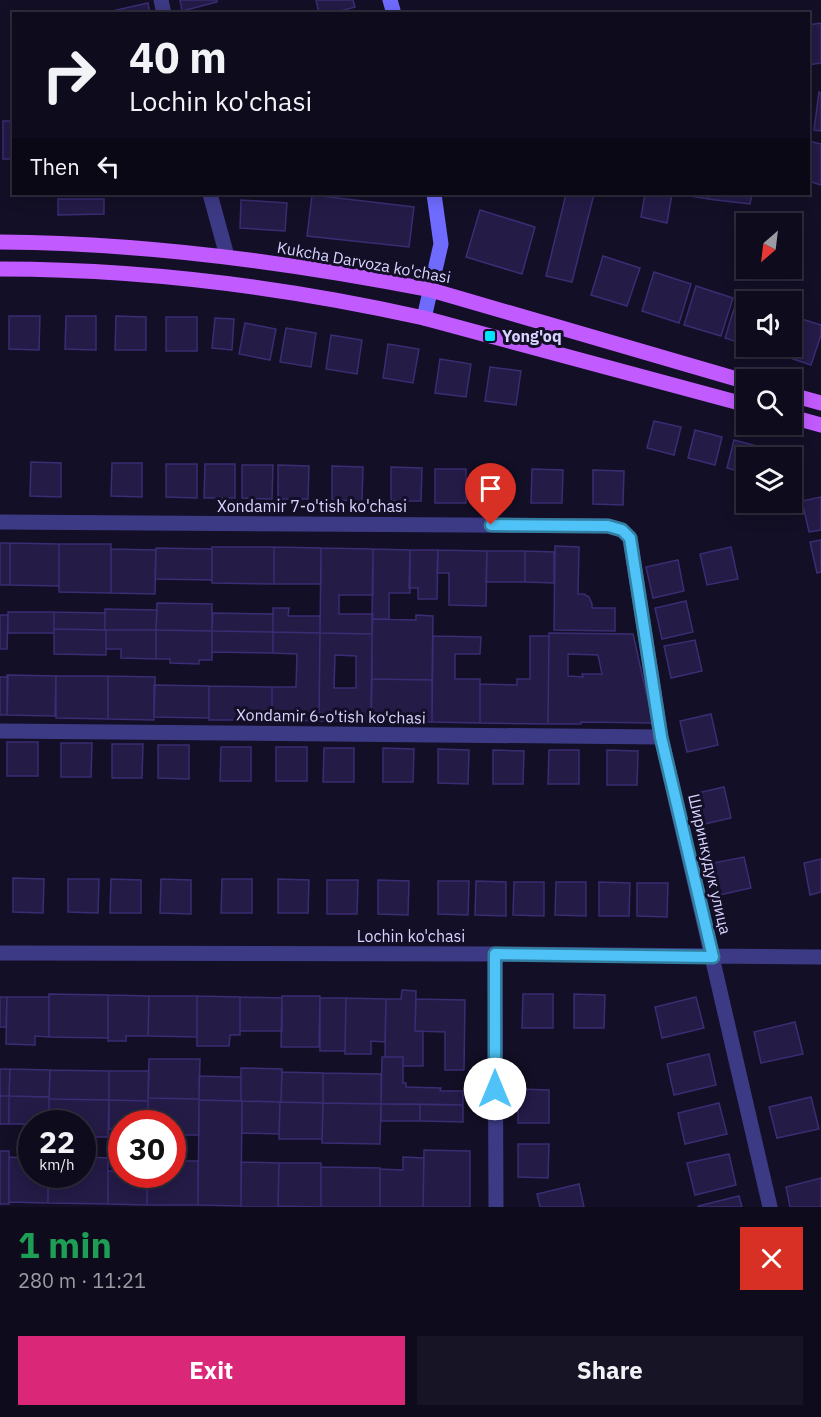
<!DOCTYPE html>
<meta charset="utf-8">
<style>
body{margin:0;font-family:"IBM Plex Sans",sans-serif;background:#171425;color:#f1f3f6;height:100vh;display:flex;flex-direction:column;font-size:22px;white-space:nowrap}
*{box-sizing:border-box;margin:0}
p{font-size:20px;color:#9b9ba3}
.icon{flex:none;width:33px;height:33px;fill:none;stroke:currentColor;stroke-width:2;stroke-linecap:round;stroke-linejoin:round}
.map{position:relative;height:1207px;overflow:hidden}
.details{display:flex;flex-direction:column;background:#0e0b1c;flex:1}
.details>*{flex:none}
.top-card{position:absolute;left:12px;top:12px;width:798px;height:183px;border-radius:0px;box-shadow:0 3px 15px #0003,0 0 0 2px #2e2b3b;background:#0e0b1c;color:#f1f3f6;overflow:hidden}
.needle{width:39px;rotate:208deg}
.fabs{position:absolute;left:736px;top:213px;display:grid;gap:12px}
.fabs a{display:grid;place-items:center;width:66px;height:66px;border-radius:0px;background:#0e0b1c;box-shadow:0 3px 15px #0003,0 0 0 2px #2e2b3b;font-size:30px}
.speed{position:absolute;left:18px;top:1110px;display:flex;gap:12px;font-size:30px;font-weight:700;text-align:center}
.speed>*{display:grid;place-content:center;width:78px;height:78px;border-radius:50%;background:#0e0b1c;box-shadow:0 3px 15px #0003,0 0 0 2px #2e2b3b;line-height:1}
.speed small{font-size:15px;font-weight:400}
.speed .limit{border:9px solid #d22;background:#fff;color:#111}
.pin{position:absolute;display:grid;place-items:center;width:51px;height:51px;color:#fff;margin:-62px -26px;border-radius:50% 50% 50% 0;rotate:-45deg;box-shadow:0 0 6px #0007}
.pin .icon{rotate:45deg}
.me{position:absolute;width:66px;margin:-33px;rotate:0deg;stroke-linejoin:round;filter:drop-shadow(0 0 4px #0008)}
.turn{display:flex;align-items:center;gap:21px;height:126px;padding:0 18px;font-size:27px}
.turn .icon{width:78px;height:78px;stroke-width:2.5}
.turn b{display:block;font-size:42px;line-height:51px}
.then{display:flex;align-items:center;height:57px;padding:0 18px;background:#0003;gap:12px;font-size:22px}
.round{display:grid;place-items:center;flex:none;width:63px;height:63px;border-radius:0px;background:#171425}
.headline{display:flex;align-items:center;justify-content:space-between;height:102px;padding:0 18px}
h1{font-size:36px;font-weight:700;line-height:45px;color:#1e9e55}
.cta{display:flex;gap:12px;margin-top:auto;padding:12px 18px}
.cta a{flex:1;height:69px;border-radius:0px;background:#db2777;color:#fff;font-size:24px;font-weight:700;line-height:69px;text-align:center}
.cta a+a{background:#171425;color:#f1f3f6}
.map>svg:first-child{display:block}
</style>
<div class="map">
<svg width="821" height="1207" viewBox="0 0 821 1207">
<rect width="100%" height="100%" fill="#130f26"/>
<path fill="#241b47" stroke="#3b2d73" stroke-width="1.5" fill-rule="evenodd" d="M180 0H217V2L182 11Z
M316 0H353L355 7 330 14H319Z
M148 3 150 14H113L112 11Z
M821 23V63L808 65V25Z
M819 92 821 93V131L814 130Z
M3 121H14V159H3Z
M808 141 821 144V185L808 181Z
M566 194H594L572 282 546 276Z
M645 194H672L667 223 641 217Z
M677 194H709L708 199Z
M709 194H752L750 204 708 199Z
M312 195 414 207 409 247 307 236Z
M58 199H104V214L58 215Z
M241 200 287 203 285 231 240 228Z
M480 210 535 227 522 274 466 257Z
M603 256 640 268 627 306 591 295Z
M654 272 691 284 679 323 642 311Z
M696 286 733 298 721 336 684 325Z
M737 299 747 302V345L725 338Z
M9 316H40L39 350 9 349Z
M66 316H96V350L65 349Z
M116 316 146 317V350H115Z
M792 316 821 325V335L811 365 775 353 777 346H792Z
M166 317H197V351H166Z
M215 318 234 319 232 350 212 348Z
M245 323 276 329 270 360 239 354Z
M286 328 316 333 311 367 280 362Z
M331 335 362 340 357 374 326 369Z
M388 344 419 349 413 383 383 378Z
M440 359 471 364 466 397 435 393Z
M490 367 521 371 516 405 485 401Z
M654 421 681 427 674 455 647 448Z
M695 430 722 437 715 465 688 458Z
M734 440 761 447 758 458H747V473L727 468Z
M775 451 802 458 795 486 792 485V458H773Z
M31 462 61 463V497L30 496Z
M112 463H142V497L111 496Z
M166 464H197V498L166 497Z
M205 464H235V498H204Z
M242 465H273L272 499 242 498Z
M278 465 309 466 308 499H278Z
M332 466 363 467 362 501 332 500Z
M391 467 422 468 421 501H391Z
M435 469H466V503H435Z
M532 469 563 470 562 503H531Z
M476 470H507L506 504 476 503Z
M593 470 624 471 623 505 593 504Z
M821 497V530L809 532 802 501Z
M821 540V572L817 573 810 542Z
M0 543H10V585H0Z
M10 543 59 544V586L10 585Z
M59 544H111V593L59 592Z
M555 546 579 547 578 594H584L589 597 592 604V608H615V631L554 630Z
M212 547H274V584L212 583Z
M274 547 321 548V584H274Z
M731 547 738 579 707 585 700 554Z
M156 548 212 549V580L155 579Z
M321 548 373 549V595H339V614H373L372 634 320 633Z
M111 549 156 550 155 594 111 593Z
M373 549 410 550V593H389V619H372Z
M410 550H438L437 599H418V588H409Z
M438 550 487 551 486 606 449 605V573H437Z
M487 551H525V582H486Z
M525 551 554 552V583L525 582Z
M678 560 684 591 653 598 646 567Z
M686 601 693 632 662 639 655 608Z
M157 603 212 604V631L156 630Z
M273 608H289L288 616H320V633L273 632Z
M105 609 157 610 156 630H105Z
M8 612H54V633H8Z
M54 612 105 613V630L54 629Z
M213 613 273 614V632L212 631Z
M0 615H8L7 649H0Z
M416 615 433 616 432 680 372 679V619L416 620Z
M54 629 106 630V655L54 654Z
M106 630H156V659L121 658V649H106Z
M156 630 212 631V660H199V664L170 663V659H156Z
M212 631 273 632V653L212 652Z
M273 632 320 633 319 721 272 720V687H296L297 654 273 653Z
M320 633 372 634 371 722 319 721ZM335 655 356 656V688H334Z
M549 633 633 634 653 723 581 722V724H548ZM568 654 598 655 602 674H582L583 677 568 676Z
M433 636 481 637 480 654H455V679H480V723L432 722Z
M530 636H549L548 724 480 723V684L517 685V679H530Z
M695 640 702 671 671 678 664 646Z
M7 675 56 676 55 716 7 715Z
M56 676H108V719L56 718Z
M108 676 155 677 154 720 108 719Z
M0 677H8L7 715H0Z
M372 679 432 680V722L371 721Z
M154 685 209 686V718L154 717Z
M209 686 272 687V720H209Z
M711 714 718 745 687 752 680 721Z
M7 742H38V776H7Z
M61 743H92L91 777H61Z
M112 744H143L142 778H112Z
M158 745H189V779L158 778Z
M221 747H251V781H220Z
M276 747H307V781H276Z
M324 748H354V782H323Z
M383 748 414 749 413 782H383Z
M438 749 469 750 468 784 438 783Z
M493 750 524 751 523 784H493Z
M549 750H579V784H548Z
M607 750 638 751 637 785H607Z
M724 787 731 818 700 825 693 794Z
M744 857 751 888 719 895 713 863Z
M821 859V892L810 895 804 863Z
M13 878 44 879 43 913 13 912Z
M68 879H99L98 913 68 912Z
M111 879 141 880V913H110Z
M161 879 191 880V914L160 913Z
M222 879H252V913H221Z
M278 879 309 880 308 913H278Z
M327 880H358L357 914H327Z
M378 880 409 881 408 915 378 914Z
M438 881H469L468 915 438 914Z
M476 881 506 882V916L475 915Z
M514 882H544V916L513 915Z
M556 882H586V916L555 915Z
M599 882 630 883 629 916H599Z
M637 883H668L667 917 637 916Z
M402 990 416 991 415 1031H423V1066H403V1057H385L386 999H401Z
M49 994 108 995V1038L49 1037Z
M523 994H553V1028H522Z
M574 994 605 995 604 1028H574Z
M108 995 149 996 148 1036H126V1041H108Z
M149 996H197V1037L148 1036Z
M197 996 240 997V1035H230L229 1046H197Z
M282 996H320L319 1047H281Z
M0 997H7L6 1027H0Z
M7 997H49V1037L35 1036V1045L6 1044Z
M240 997 282 998V1031H240Z
M696 997 704 1028 662 1038 655 1007Z
M320 998H346L345 1051H320Z
M346 998 386 999 385 1042 371 1041V1054H345Z
M416 999 465 1000 464 1070H445V1032L415 1031Z
M795 1022 803 1054 761 1063 754 1032Z
M709 1054 716 1085 674 1095 667 1064Z
M382 1057H403V1083H406V1087L441 1088 440 1091H463V1105L381 1104Z
M149 1059H200L199 1099 148 1098Z
M241 1068 282 1069 281 1102 241 1101Z
M0 1069H10L9 1096H0Z
M10 1069 50 1070 49 1097 9 1096Z
M50 1070 109 1071V1100L49 1099Z
M109 1071H149L148 1101 109 1100Z
M282 1072 323 1073V1103L281 1102Z
M323 1073 381 1074V1104L323 1103Z
M199 1076 241 1077V1101L199 1100Z
M518 1089 549 1090V1123H518Z
M0 1096H9V1124H0Z
M9 1096 49 1097V1124H9Z
M811 1097 819 1129 777 1138 769 1107Z
M148 1098 199 1099V1135H172V1124H148Z
M49 1099 109 1100 108 1137H82V1124H49Z
M109 1100 148 1101V1124H122V1130L109 1129Z
M199 1100 242 1101 241 1206 198 1205Z
M242 1101 280 1102 279 1134 242 1133Z
M280 1102 323 1103 322 1139H279Z
M323 1103 381 1104 380 1144 322 1143Z
M719 1103 727 1134 685 1144 678 1113Z
M381 1104H420V1121H381Z
M420 1104 463 1105V1122L420 1121Z
M518 1144H549L548 1178 518 1177Z
M26 1148H32V1174H48V1203L9 1202V1157L26 1158Z
M424 1150 470 1151V1207H423Z
M0 1151H9V1204H0Z
M729 1154 736 1185 695 1195 687 1163Z
M89 1157 108 1158V1204L48 1203V1174H82V1159H89Z
M403 1157 424 1158 423 1207H380V1169L403 1170Z
M172 1161H198V1205H147V1174H172Z
M241 1162 279 1163 278 1207H241Z
M279 1163H321V1207L278 1206Z
M321 1167 380 1168V1207H321Z
M108 1171H122V1174H147V1205L108 1204Z
M821 1178V1207H790L786 1187Z
M579 1184 584 1207H540L537 1194Z
M739 1196 742 1207H698V1206Z"/>
<g fill="none" stroke-linecap="round" stroke-linejoin="round">
<path stroke="#3d3a85" stroke-width="15" d="M161 0 164 14
M210 194 227 256
M0 522 608 526 622 530 630 538 661 737 770 1207
M0 731 661 737
M0 953 495 954 821 957
M495 954 496 1207"/>
<path stroke="#6f6bff" stroke-width="15" d="M390 0 394 14
M424 318 441 244 434 194"/>
<path stroke="#c25bff" stroke-width="15" d="M0 242C145 243 289 262 431 290L747 382
M0 269C143 269 285 287 424 318L747 405
M792 395 821 403
M792 417 821 425"/>
</g>
<g fill="none" stroke-linecap="round" stroke-linejoin="round">
<defs>
<path id="route" d="M491 525 608 526 622 530 630 538 661 737 713 957 495 954V1089"/>
</defs>
<use href="#route" stroke="#337fa1" stroke-width="15"/>
<use href="#route" stroke="#4fc3f7" stroke-width="10"/>
</g>
<rect fill="#00e5ff" stroke="#130f26" stroke-width="2" x="484" y="330" width="12" height="12" rx="3"/>
<g text-anchor="middle" dominant-baseline="central" stroke-width="6" stroke-linejoin="round" paint-order="stroke">
<g font-size="16" fill="#d9d4ff" stroke="#130f26">
<text transform="translate(364 262) rotate(10)">Kukcha Darvoza ko'chasi</text>
<text x="312" y="506">Xondamir 7-o'tish ko'chasi</text>
<text transform="translate(331 716) rotate(1)">Xondamir 6-o'tish ko'chasi</text>
<text transform="translate(710 864) rotate(77)">Ширинкудук улица</text>
<text x="411" y="936">Lochin ko'chasi</text>
</g>
<g font-size="16" font-weight="bold" fill="#d9d4ff" stroke="#130f26" text-anchor="start">
<text x="502" y="336">Yong'oq</text>
</g>
</g>
</svg>
<div class="fabs">
<a><svg class="needle" viewBox="-14 -14 28 28"><path d="M0-13l5 13h-10z" fill="#e53935"/><path d="M0 13l5-13h-10z" fill="#9b9ba3"/></svg></a>
<a><svg class="icon" aria-label="sound" viewBox="0 0 24 24"><path d="M4 9h4l5-4v14l-5-4H4zM17 9q2 3 0 6"/></svg></a>
<a><svg class="icon" aria-label="search" viewBox="0 0 24 24"><circle cx="10" cy="10" r="6"/><path d="M15 15l6 6"/></svg></a>
<a><svg class="icon" aria-label="layers" viewBox="0 0 24 24"><path d="M12 4l9 5-9 5-9-5zM3 14l9 5 9-5"/></svg></a>
</div>
<div class="speed"><div>22<small>km/h</small></div><div class="limit">30</div></div>
<div class="pin" style="left:491px;top:525px;background:#d93025"><svg class="icon" aria-label="arrive" viewBox="0 0 24 24"><path d="M6 21V4h12l-3 4 3 4H6"/></svg></div>
<svg class="me" style="left:495px;top:1089px" viewBox="-20 -20 40 40"><circle r="19" fill="#fff"/><path d="M0-13L10 11 0 6-10 11z" fill="#4fc3f7"/></svg>
<div class="top-card">
<div class="turn"><svg class="icon" aria-label="right" viewBox="0 0 24 24"><path d="M7 20v-9h11M14 6l5 5-5 5"/></svg><div><b>40 m</b>Lochin ko'chasi</div></div>
<div class="then">Then<svg class="icon" aria-label="left" viewBox="0 0 24 24"><path d="M17 20v-9H6M10 6l-5 5 5 5"/></svg></div>
</div>
</div>
<section class="details">
<div class="headline"><div><h1>1 min</h1><p>280 m · 11:21</p></div><a class="round" style="background:#d93025;color:#fff"><svg class="icon" aria-label="close" viewBox="0 0 24 24"><path d="M6 6l12 12M18 6L6 18"/></svg></a></div>
<div class="cta"><a>Exit</a><a>Share</a></div>
</section>
